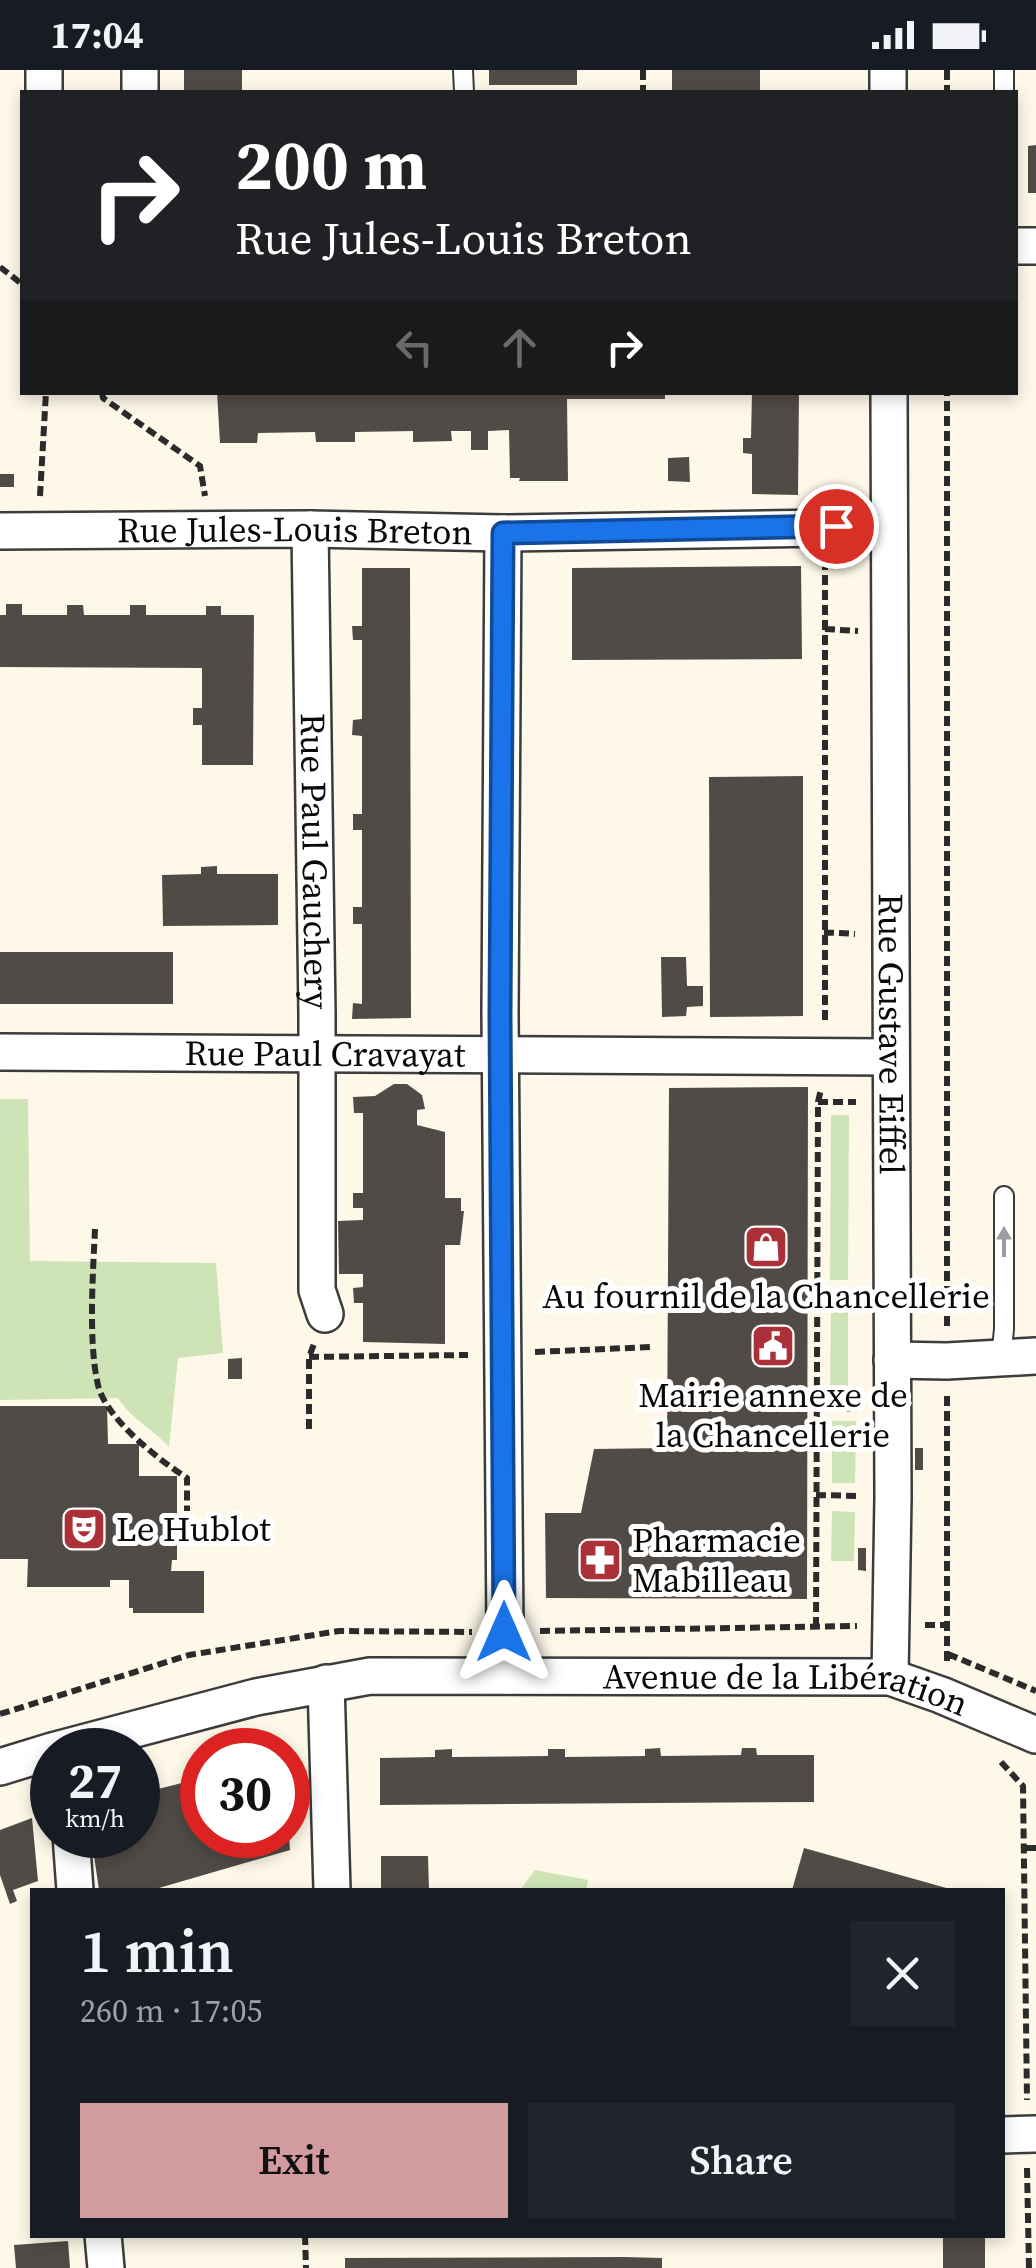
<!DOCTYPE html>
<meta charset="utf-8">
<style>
body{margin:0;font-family:"Source Serif 4",serif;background:#20242c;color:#f1f3f6;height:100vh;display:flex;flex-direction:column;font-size:38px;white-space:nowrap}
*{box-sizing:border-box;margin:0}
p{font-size:32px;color:#9ea1a6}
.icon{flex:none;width:55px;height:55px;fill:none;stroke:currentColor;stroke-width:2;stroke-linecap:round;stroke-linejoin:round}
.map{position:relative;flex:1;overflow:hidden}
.side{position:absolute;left:30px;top:1818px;width:975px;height:350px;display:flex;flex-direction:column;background:#171b24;border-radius:0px;box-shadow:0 5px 15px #0003}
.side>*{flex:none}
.hud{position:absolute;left:20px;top:20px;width:998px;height:305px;border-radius:0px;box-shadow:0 5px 15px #0003;background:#202124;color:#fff;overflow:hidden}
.speed{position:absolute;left:30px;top:1658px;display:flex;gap:20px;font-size:50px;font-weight:700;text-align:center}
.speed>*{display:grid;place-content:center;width:130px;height:130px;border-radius:50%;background:#171b24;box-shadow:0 5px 15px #0003;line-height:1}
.speed small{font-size:25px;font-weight:400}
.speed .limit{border:15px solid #d22;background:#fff;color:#111}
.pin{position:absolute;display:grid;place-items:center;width:85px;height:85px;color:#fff;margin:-42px;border:5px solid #fff;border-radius:50%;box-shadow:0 2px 10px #0007}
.me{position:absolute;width:110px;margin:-55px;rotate:0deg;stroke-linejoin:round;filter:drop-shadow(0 0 8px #0008)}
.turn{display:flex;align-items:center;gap:35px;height:210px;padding:0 50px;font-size:45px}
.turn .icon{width:130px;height:130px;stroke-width:2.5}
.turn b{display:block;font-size:70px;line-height:85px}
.lanes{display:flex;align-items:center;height:95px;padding:0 50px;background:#0003;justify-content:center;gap:50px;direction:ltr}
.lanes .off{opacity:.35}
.round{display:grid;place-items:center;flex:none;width:105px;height:105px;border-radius:0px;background:#20242c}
.summary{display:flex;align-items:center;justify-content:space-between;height:170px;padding:0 50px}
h1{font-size:60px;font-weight:600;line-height:75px}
.cta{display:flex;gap:20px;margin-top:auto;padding:20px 50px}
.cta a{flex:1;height:115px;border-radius:0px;background:#d29ba0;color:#111;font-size:40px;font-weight:600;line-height:115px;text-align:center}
.cta a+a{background:#20242c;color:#f1f3f6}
.status{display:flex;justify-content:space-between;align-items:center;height:70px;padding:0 50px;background:#171b24;direction:ltr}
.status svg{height:28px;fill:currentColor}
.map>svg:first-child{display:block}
</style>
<div class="status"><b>17:04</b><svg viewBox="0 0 49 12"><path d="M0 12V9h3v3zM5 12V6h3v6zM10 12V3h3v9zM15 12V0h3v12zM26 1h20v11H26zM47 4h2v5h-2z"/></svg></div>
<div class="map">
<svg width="1036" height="2198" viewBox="0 0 1036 2198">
<rect width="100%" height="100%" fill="#fdf8e8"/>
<path fill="#cee3b6" d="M0 1029H28L30 1191 216 1193 223 1283 178 1288 169 1377C152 1358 132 1350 118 1328L0 1330Z
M831 1045H849L848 1210H830Z
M831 1229H848V1325H830Z
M832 1351H856L855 1413H832Z
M832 1441 855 1442 854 1491H831Z
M535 1800 588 1810 586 1820H520Z"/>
<path fill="#514b47" d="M184 0H242V22H184Z
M489 0H577V15H489Z
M672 0H760V22H672Z
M1036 75V123H1028V76Z
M217 322H665V329H567L568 411H519L520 408H510L509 360 488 361V380H471V361H451L452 371 413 372V361L355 362V372H316L315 362 258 363 257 373H220Z
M752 322H799L798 425 752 424V384L743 383V368H751Z
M689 387 690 412 668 411V388Z
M0 404H14V417H0Z
M801 496 802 589 572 590V498Z
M362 498H410L411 948 352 949 353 933 362 934V854H353V837H362V760H353V744H362V666L352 665 353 650 362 649V570H353L352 556H362Z
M6 534H22V545H67V535H83L84 545H130V535H146V545H206V536H221V545H254L253 695H202V655H193V638H202V598L0 597V545H6Z
M803 706V946L710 947 709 707Z
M217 796V804H278V855L163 856 162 805 201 804V797Z
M0 882H173V934H0Z
M661 887H686L687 916H703V936L687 937 686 946 662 947Z
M394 1014H407L422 1025 425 1039 417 1040V1055L445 1062V1128H461V1141H464L460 1175H445V1274L363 1272V1233H354L353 1218 363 1217V1204H339L338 1151 363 1150V1138H353V1123H363V1043H354L353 1027 375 1026Z
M808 1017 807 1529 546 1528 545 1443H581L594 1379 667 1378 669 1018Z
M242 1288V1309H228V1289Z
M0 1336H107L108 1374H139V1406H177V1490H172L171 1501H204V1543H133V1538H129V1510H110V1517H27L28 1489H0Z
M915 1378H923V1400H915Z
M858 1478H866V1501L858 1500Z
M660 1678 661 1686 741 1685 742 1678H756L757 1685H814V1732L380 1735V1688L435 1687V1680L452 1679V1687L548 1686V1679H565V1687L645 1686V1679Z
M202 1708V1765H289L290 1780 152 1820H99L91 1765H138V1724Z
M32 1748 38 1811 13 1820 17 1831 10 1834 0 1805V1760Z
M804 1778 950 1819V1820H792Z
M381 1786H428L429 1820H381Z
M943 2165H985V2198H943Z
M68 2171 70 2198H16L14 2175Z
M623 2187 662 2188V2198H345V2188Z"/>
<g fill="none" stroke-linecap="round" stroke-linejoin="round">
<defs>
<path id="service" d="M463 0 464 22
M1004 22V0
M1001 1289 1004 1259V1126"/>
<g id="minor">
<path d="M888 0V22"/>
<path d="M44 22V0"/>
<path d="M140 22V0"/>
<path d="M1015 176H1036"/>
<path id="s1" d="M889 322 893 1427 890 1607"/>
<path id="s2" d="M310 459 317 944V1220L325 1244"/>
<path id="s3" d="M0 461 310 459 503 463 888 457"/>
<path d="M503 463 500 943 505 1562 508 1606"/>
<path id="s4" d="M0 982 890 987"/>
<path d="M892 1290 947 1291 1036 1286"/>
<path d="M326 1613 332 1820"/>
<path id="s5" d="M56 1680 256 1627 370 1606 890 1607 941 1625 1036 1665"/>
<path d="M0 1697 52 1681"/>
<path d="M71 1765 75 1820"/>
<path d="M1002 2065 1036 2064"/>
<path d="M103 2165 106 2198"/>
</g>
</defs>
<use href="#service" stroke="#3c3c3c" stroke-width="22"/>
<use href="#minor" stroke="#3c3c3c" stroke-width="40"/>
<path stroke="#2b2b2b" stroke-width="6" stroke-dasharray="10 5" stroke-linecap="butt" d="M643 0V22
M947 0V22
M0 197 22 214
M102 322 103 328 200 396 205 426
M40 426 46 322
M825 490V953
M825 559 858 561
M824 862 855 864
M818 1032H856
M95 1159C93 1203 88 1272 98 1315 106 1349 159 1390 187 1408V1441
M947 1256V322
M535 1282 652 1277
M309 1287 468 1285
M817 1337 860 1339
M309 1359V1287L314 1274
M816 1425 860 1426
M925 1555H949
M816 1557 818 1032 821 1019
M540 1561 857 1556
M948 1584 1036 1621
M947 1591V1324
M0 1644 189 1585 339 1561 472 1562
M1001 1692 1023 1716 1027 2030
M1026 1778H1036
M1027 2098 1029 2198
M305 2165 306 2198"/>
<use href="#service" stroke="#fff" stroke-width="18"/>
<use href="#minor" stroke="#fff" stroke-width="35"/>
</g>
<defs><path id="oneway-solid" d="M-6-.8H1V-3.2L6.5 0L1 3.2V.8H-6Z" transform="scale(2.5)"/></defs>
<use fill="#9d9d9d" href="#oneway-solid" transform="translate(1004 1172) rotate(-90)"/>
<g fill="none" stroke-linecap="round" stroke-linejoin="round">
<defs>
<path id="route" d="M504 1562 500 944 503 463 836 456"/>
</defs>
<use href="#route" stroke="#114b97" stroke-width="25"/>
<use href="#route" stroke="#1a73e8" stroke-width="18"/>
</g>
<defs>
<symbol id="shop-square" viewBox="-11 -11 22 22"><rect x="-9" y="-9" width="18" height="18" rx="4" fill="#ab3038" stroke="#fff"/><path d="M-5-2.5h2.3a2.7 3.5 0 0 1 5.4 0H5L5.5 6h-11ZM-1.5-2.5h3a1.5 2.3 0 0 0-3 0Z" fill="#fff"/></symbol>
<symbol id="civic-square" viewBox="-11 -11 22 22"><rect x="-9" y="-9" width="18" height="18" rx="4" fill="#ab3038" stroke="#fff"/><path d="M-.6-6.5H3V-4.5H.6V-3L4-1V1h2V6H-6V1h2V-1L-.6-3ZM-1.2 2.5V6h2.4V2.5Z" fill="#fff"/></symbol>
<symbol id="theatre-square" viewBox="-11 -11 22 22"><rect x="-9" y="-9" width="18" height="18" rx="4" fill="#ab3038" stroke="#fff"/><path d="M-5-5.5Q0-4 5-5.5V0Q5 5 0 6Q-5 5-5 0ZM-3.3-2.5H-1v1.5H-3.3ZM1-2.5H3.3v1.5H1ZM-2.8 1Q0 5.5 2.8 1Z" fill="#fff"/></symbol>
<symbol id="pharmacy-square" viewBox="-11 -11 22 22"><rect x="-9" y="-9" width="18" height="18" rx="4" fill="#ab3038" stroke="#fff"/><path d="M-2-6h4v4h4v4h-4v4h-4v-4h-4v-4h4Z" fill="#fff"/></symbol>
</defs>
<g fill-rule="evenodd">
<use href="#shop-square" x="741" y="1152" width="50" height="50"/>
<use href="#civic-square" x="748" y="1251" width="50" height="50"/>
<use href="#theatre-square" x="59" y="1434" width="50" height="50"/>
<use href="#pharmacy-square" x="575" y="1465" width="50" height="50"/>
</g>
<g text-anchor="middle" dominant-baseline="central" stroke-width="10" stroke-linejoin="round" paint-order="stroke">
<g font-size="35" fill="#090909" stroke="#fff">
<text stroke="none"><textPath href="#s3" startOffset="295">Rue Jules-Louis Breton</textPath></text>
<text stroke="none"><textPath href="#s2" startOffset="332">Rue Paul Gauchery</textPath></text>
<text stroke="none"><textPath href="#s1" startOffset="642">Rue Gustave Eiffel</textPath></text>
<text stroke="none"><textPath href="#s4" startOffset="325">Rue Paul Cravayat</textPath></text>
<text stroke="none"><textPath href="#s5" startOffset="740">Avenue de la Libération</textPath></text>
</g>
<g font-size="35" fill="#090909" stroke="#fff">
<text x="766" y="1226">Au fournil de la Chancellerie</text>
<text x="773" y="1325">Mairie annexe de<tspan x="773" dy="40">la Chancellerie</tspan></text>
<text x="116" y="1459" text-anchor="start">Le Hublot</text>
<text x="632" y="1470" text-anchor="start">Pharmacie<tspan x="632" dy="40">Mabilleau</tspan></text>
</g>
</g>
</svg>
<div class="speed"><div>27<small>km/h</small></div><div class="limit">30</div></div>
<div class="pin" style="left:836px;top:456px;background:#d93025"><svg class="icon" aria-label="arrive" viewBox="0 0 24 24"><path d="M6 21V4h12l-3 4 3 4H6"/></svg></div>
<svg class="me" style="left:504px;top:1562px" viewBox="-20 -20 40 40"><path d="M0-17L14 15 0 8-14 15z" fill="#1a73e8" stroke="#fff" stroke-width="4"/></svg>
<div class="hud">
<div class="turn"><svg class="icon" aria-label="right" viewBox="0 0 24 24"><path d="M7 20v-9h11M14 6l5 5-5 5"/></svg><div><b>200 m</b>Rue Jules-Louis Breton</div></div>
<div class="lanes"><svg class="icon off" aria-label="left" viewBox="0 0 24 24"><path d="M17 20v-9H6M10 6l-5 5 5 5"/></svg><svg class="icon off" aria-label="ahead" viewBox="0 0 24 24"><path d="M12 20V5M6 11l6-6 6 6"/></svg><svg class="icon" aria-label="right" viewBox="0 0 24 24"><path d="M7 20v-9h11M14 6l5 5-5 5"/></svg></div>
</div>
<section class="side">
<div class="summary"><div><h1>1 min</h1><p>260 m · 17:05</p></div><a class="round"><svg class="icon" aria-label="close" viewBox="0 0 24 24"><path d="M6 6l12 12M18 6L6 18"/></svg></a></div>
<div class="cta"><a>Exit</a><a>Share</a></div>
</section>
</div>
